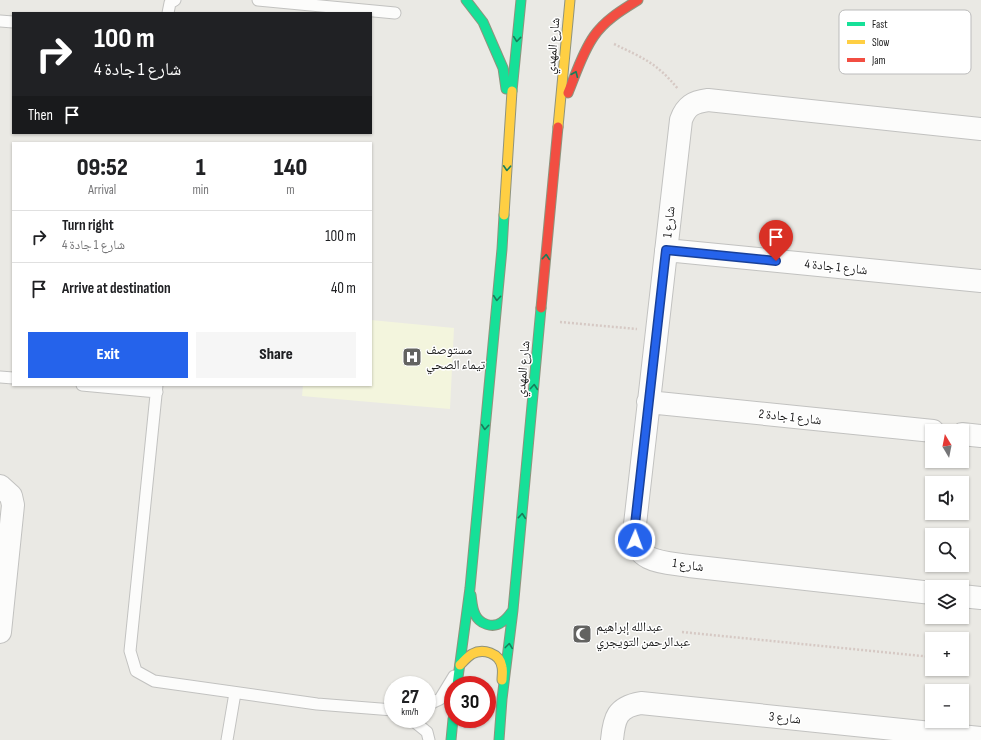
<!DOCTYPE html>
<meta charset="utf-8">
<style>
body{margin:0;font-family:"Sofia Sans Condensed","Noto Naskh Arabic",sans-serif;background:#f6f6f6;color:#202124;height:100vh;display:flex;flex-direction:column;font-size:15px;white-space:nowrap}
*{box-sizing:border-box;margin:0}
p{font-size:13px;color:#757577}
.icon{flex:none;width:22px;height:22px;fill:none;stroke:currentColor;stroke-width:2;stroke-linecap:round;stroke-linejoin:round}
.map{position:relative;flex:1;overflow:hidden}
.details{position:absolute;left:12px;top:142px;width:360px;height:244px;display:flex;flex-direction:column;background:#fff;border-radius:0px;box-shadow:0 1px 3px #0004}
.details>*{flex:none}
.hud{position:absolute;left:12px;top:12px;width:360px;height:122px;border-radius:0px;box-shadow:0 1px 3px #0004;background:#202124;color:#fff;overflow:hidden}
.needle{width:26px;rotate:350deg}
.buttons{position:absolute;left:925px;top:424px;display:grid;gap:8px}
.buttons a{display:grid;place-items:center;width:44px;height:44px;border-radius:0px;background:#fff;box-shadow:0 1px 3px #0004;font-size:20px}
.speed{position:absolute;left:384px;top:676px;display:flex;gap:8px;font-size:20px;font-weight:700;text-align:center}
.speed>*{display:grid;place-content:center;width:52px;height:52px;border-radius:50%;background:#fff;box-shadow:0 1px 3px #0004;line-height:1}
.speed small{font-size:10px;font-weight:400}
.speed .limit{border:6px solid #d22;background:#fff;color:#111}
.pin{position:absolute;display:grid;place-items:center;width:34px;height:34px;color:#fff;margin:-41px -17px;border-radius:50% 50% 50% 0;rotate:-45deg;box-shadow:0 0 4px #0007}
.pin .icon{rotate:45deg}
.me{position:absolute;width:44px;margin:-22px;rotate:2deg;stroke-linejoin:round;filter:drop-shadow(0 0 3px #0008)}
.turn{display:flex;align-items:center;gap:14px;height:84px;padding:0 16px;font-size:18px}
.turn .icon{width:52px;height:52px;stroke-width:2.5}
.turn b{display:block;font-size:28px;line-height:34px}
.then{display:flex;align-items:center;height:38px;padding:0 16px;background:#0003;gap:8px;font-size:15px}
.eta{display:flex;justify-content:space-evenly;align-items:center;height:68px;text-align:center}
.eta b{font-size:24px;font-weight:800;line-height:28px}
.primary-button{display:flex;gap:8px;margin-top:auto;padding:8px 16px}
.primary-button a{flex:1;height:46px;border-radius:0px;background:#2563eb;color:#fff;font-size:16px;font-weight:800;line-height:46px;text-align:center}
.primary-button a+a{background:#f6f6f6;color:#202124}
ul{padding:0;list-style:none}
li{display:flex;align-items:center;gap:12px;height:52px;padding:0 16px;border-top:1px solid #e0e0e0}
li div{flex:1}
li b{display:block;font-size:15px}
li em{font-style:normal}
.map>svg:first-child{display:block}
</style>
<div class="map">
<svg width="981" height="740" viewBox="0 0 981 740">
<rect width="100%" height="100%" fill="#eae9e4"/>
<path fill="#f3f5dd" d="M371 320 454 328 450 409 302 396 303 385H371Z"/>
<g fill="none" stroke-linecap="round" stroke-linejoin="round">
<defs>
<path id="lane" d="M258 0 395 13
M168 13 170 3 175 0
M0 21 13 22
M0 377 13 378
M82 385 157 392
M157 385 130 651 136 671 154 681 317 704 393 710
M427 705 440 699 454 676
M411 719 427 732 429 740
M227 740 235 693"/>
<path id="street" d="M666 250 981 281
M648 402 933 431
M962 434 981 436
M0 486 11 496 13 505 0 632
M932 593 689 566C665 562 636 564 634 533L681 120C686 106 693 102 708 100L981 129
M962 596 981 598
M612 740C614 718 617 707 641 703L981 738"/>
<path id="fast" d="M466 0 483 22 503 68 506 89
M512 91 521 0
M471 595C472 601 472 608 475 614 479 624 493 629 502 622 507 619 510 614 513 610
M457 685 470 588 502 249 504 215
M451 740 453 719
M499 740 502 699 513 610 541 308"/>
<path id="slow" d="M558 127 570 0
M504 215 512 91
M460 665C464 661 467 657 472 654 483 648 500 653 502 667 503 671 502 676 502 680"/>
<path id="jam" d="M568 93C576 74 582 53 594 36 605 20 622 10 638 0
M541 308 558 127"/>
</defs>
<use href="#lane" stroke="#c2c2c0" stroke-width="13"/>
<use href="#street" stroke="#c2c2c0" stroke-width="24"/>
<use href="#fast" stroke="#8f937d" stroke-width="11"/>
<use href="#slow" stroke="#8f937d" stroke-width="11"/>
<use href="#jam" stroke="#8f937d" stroke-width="11"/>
<path stroke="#d6c9c4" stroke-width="2.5" stroke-dasharray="2 2" stroke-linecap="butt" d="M614 44C643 58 657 63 678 89
M560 322 637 329
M682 632 932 657"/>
<use href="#lane" stroke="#fcfcfb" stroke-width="11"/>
<use href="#street" stroke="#fcfcfb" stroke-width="22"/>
<use href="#fast" stroke="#16e098" stroke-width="9"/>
<use href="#slow" stroke="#ffcf43" stroke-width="9"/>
<use href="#jam" stroke="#f24e42" stroke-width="9"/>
</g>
<defs><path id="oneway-chevron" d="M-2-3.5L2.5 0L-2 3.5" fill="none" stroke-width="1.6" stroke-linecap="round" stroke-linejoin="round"/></defs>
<g stroke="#187e5a">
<use href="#oneway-chevron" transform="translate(517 39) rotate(96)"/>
<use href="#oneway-chevron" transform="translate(575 74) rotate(-67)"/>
<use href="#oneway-chevron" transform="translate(507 168) rotate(93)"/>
<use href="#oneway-chevron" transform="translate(546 257) rotate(-85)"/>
<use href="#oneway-chevron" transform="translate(497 298) rotate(95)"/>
<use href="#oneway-chevron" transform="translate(534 387) rotate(-85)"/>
<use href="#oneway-chevron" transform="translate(485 427) rotate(95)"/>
<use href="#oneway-chevron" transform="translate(522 516) rotate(-85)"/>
<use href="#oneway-chevron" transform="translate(509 646) rotate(-83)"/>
</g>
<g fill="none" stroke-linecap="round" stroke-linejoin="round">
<defs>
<path id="route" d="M635 540 634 533 666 250 776 261"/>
</defs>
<use href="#route" stroke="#184099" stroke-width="10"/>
<use href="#route" stroke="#2563eb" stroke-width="7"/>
</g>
<defs>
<symbol id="hospital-square" viewBox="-11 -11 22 22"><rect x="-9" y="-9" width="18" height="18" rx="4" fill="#636361" stroke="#fff"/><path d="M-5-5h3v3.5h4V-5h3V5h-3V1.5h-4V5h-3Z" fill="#fff"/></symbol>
<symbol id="mosque-square" viewBox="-11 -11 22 22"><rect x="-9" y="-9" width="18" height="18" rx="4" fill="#636361" stroke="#fff"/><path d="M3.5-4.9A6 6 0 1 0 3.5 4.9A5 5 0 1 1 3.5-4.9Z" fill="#fff"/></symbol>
</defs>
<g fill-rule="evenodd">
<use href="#hospital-square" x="401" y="346" width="22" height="22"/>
<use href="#mosque-square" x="571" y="623" width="22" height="22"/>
</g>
<g text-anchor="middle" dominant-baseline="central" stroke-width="3" stroke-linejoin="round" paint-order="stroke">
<g font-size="13" fill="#1b1b1b" stroke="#fff">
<text transform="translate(553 46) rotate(-85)">شارع المهدي</text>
<text transform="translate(669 222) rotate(-84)">شارع 1</text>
<text transform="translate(836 267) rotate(6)">شارع 1 جادة 4</text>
<text transform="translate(523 369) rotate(-85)">شارع المهدي</text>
<text transform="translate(790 417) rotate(6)">شارع 1 جادة 2</text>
<text transform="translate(688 565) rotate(8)">شارع 1</text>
<text transform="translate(785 718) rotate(6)">شارع 3</text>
</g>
<g font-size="13" fill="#1b1b1b" stroke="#fff" text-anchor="start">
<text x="426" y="350">مستوصف<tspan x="426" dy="15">تيماء الصحي</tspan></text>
<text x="596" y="627">عبدالله إبراهيم<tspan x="596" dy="15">عبدالرحمن التويجري</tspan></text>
</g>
</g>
<rect x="839" y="10" width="132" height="64" rx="6" fill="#fff" stroke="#bbb" stroke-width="1"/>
<rect x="847" y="22" width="18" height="4" fill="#16e098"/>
<rect x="847" y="40" width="18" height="4" fill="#ffcf43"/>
<rect x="847" y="58" width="18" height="4" fill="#f24e42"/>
<g font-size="11" fill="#1b1b1b">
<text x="872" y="28">Fast</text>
<text x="872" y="46">Slow</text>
<text x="872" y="64">Jam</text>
</g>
</svg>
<div class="buttons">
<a><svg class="needle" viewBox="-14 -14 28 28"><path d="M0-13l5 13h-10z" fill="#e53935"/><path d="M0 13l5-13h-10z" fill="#757577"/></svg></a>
<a><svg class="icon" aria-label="sound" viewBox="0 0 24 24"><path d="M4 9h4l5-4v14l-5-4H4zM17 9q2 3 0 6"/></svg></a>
<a><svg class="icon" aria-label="search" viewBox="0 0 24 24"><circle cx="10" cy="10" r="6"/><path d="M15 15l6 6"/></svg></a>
<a><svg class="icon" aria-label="layers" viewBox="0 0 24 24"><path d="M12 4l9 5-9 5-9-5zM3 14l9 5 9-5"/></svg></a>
<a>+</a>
<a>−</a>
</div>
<div class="speed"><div>27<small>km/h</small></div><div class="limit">30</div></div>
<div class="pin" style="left:776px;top:261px;background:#d93025"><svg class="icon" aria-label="arrive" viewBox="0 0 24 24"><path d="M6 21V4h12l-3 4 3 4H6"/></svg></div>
<svg class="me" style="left:635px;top:540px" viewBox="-20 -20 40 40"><circle r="17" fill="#2563eb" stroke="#fff" stroke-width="3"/><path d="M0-11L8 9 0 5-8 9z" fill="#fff"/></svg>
<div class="hud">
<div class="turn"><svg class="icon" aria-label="right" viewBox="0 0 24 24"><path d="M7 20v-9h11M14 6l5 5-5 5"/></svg><div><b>100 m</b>شارع 1 جادة 4</div></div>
<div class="then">Then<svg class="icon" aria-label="arrive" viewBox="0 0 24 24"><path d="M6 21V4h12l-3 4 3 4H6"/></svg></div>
</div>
<section class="details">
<div class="eta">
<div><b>09:52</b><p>Arrival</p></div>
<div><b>1</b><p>min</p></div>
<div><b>140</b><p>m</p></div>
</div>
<ul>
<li><svg class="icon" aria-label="right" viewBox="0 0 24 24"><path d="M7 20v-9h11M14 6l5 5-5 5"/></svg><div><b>Turn right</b><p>شارع 1 جادة 4</p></div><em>100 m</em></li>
<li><svg class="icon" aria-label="arrive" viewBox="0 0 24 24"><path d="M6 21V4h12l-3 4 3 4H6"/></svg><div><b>Arrive at destination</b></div><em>40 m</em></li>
</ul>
<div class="primary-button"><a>Exit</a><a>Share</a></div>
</section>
</div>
